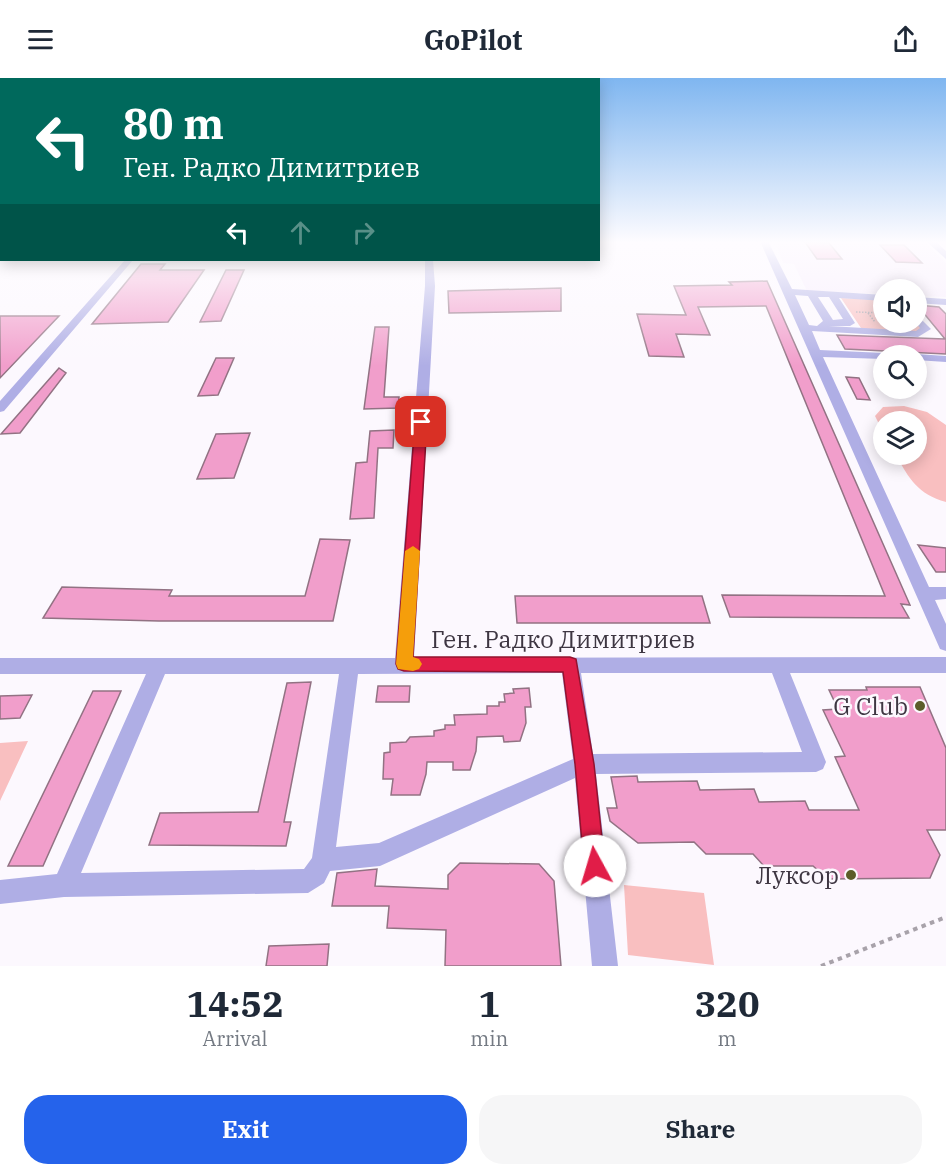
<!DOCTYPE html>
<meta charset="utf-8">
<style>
body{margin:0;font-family:"IBM Plex Serif",serif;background:#f6f6f7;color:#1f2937;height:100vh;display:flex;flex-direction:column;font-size:22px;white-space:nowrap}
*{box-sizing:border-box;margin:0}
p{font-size:20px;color:#747a83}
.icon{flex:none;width:33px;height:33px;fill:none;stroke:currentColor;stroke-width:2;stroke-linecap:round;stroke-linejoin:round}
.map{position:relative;height:888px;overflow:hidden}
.details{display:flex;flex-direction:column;background:#fff;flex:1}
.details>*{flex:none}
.top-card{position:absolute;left:0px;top:0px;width:600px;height:183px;box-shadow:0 3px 15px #0003;background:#00695c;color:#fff;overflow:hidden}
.controls{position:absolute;left:873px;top:201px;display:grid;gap:12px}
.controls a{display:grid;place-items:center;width:54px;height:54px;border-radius:50%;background:#fff;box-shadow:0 3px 15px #0003;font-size:30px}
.pin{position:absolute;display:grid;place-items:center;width:51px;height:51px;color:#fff;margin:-26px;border-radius:12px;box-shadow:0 3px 9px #0006}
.me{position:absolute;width:66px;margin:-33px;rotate:354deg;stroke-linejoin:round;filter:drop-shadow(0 0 4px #0008)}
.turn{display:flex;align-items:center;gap:21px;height:126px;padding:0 24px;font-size:27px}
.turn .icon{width:78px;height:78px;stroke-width:2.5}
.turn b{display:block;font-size:42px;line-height:51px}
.lanes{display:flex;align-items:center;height:57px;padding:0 24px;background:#0003;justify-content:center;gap:30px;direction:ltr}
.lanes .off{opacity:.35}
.eta{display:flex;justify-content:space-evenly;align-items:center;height:102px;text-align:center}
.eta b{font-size:36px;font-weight:700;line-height:42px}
.cta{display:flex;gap:12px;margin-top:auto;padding:12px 24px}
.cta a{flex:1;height:69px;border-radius:24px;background:#2563eb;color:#fff;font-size:24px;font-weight:700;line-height:69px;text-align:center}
.cta a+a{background:#f6f6f7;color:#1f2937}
header{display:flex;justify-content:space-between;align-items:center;height:78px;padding:0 24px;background:#fff;font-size:27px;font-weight:700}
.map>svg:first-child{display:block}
</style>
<header><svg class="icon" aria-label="menu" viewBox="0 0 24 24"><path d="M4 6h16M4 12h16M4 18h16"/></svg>GoPilot<svg class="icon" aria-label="share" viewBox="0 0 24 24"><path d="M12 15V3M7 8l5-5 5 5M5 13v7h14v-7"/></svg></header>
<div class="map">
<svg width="946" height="888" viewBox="0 0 946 888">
<rect width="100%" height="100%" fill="#fcf8fe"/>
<path fill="#f7edfc" d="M775 163H923L946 185V219L917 218 916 212H884L883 216 807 213 794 186 783 185Z"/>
<path fill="#f9bfc0" d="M841 220 883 222 884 244H916L926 251 918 256 863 253Z
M904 328 927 334 946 347V424C918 416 909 401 896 377L916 376V344H884L883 354 875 338 883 329Z
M28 663 0 723V665Z
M624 807 704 815 714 887 628 877Z"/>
<path fill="#f19ecb" stroke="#927283" stroke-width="1.5" d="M805 164 829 165 842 181H817Z
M880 167H904L922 185 896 184Z
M141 186H165L160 192H204L168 244 92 246Z
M226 192H244L221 243 200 244Z
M767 203 910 527 901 526 909 540 730 539 722 517 885 518 766 228 698 229 710 257 676 256 684 279 649 278 637 236 686 237 674 208 732 207 729 204Z
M561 210V233L449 235 448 213Z
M917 227 939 229 946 236V276L845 271 837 257 945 261Z
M0 238H59L0 300Z
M375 249H389L384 319H399L398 330 364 331Z
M216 280H234L218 317 198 318Z
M59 290 66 295 20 355 1 356Z
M846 299 859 300 870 322 857 321Z
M394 352 393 370H378L374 440 350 441 356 385 367 384 370 353Z
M250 355 234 400 197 401 216 356Z
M320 461 350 462 333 543H159L43 540 62 509 172 512 169 518H305Z
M918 467 946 470V494H936Z
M515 518H702L710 545H517Z
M311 604 284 744H291L286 768 149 767 160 735 258 734 287 605Z
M378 608H410L409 624H376Z
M866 609H920L946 670V752H927L940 777 930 800 828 801 813 788H764L753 776H706L694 764 638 765 610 743 607 730H617L611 699 637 698 638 704 697 703 700 712 754 711 759 724 805 723 809 732H859L835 679 845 678 823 632 838 631 829 612H867Z
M529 610 531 629H525L526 645 520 663 504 664 503 658 477 659 476 673 470 692H453V684H427L426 696 420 717H391L393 701H383L384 675 390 674V665L406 664 410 659 434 658V653L445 651V647H455L454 637 487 636V628H499V624H505L504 616 514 615 513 611Z
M93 613H121L43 788H8Z
M32 617 20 640 0 641V618Z
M460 785 539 786 554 803 561 888H445L446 852 387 850 389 828H332L337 795 377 791 375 808 448 811V797Z
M329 866 327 888H266L269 868Z"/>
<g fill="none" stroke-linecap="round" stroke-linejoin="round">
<path stroke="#a8a2aa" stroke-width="1.5" stroke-dasharray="1.5 1.5" stroke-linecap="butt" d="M856 234 884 235
M868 235 875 244"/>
<path stroke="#a8a2aa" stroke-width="4" stroke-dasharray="4.5 4.5" stroke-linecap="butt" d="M821 888 946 839"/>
<path fill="#afaee5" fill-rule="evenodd" d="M760 163H768L792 211 884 217V223L839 220 855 245 850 248H829L916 253 920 250 915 244 916 236 931 251 918 259 812 253 820 272 884 275 889 278H884V281L823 279 929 509H946V521L935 522 946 546V573L940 571ZM795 217 808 218 823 243 817 248 809 247ZM818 219H829L843 241 833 242Z
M926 163H935L946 173V181Z
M125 182H133L4 333 0 334V323Z
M425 182H433L435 208 414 580 946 579V595H790L826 684 823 691 816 694 596 696 618 888H592L575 700 380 788 330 793 324 805 308 815 64 819 0 826V802L57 796 146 596H0V580H395L425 208ZM562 595 573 681 379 765 336 769 358 596ZM581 595H772L802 674 593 676ZM165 596H339L312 780 304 791 81 795Z
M916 219 946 221V227L916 225Z
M916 276 946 278V284L916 282V278H912Z"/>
</g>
<linearGradient id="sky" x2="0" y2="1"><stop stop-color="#7fb6f0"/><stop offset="0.57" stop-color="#fefcff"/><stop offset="1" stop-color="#fefcff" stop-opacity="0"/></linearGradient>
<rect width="946" height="288" fill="url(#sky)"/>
<path fill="#e11d48" stroke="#92132f" stroke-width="1.5" d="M421 341 427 344 413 579H570L576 581 594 686 605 788 602 796 595 799 587 796 584 788 575 686 563 594 404 593 398 591 396 586 415 344Z"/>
<path fill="#f59e0b" d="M413 468 420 473 413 579 419 581 422 586 419 591 413 593 398 591 396 586 405 473Z"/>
<g fill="#5c5c29" stroke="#fcf8fe" stroke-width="2">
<circle cx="920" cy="628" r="6"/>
<circle cx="851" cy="797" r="6"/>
</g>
<g text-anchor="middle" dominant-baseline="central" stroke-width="5" stroke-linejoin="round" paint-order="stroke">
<g font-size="24" fill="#3e3642" stroke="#fcf8fe">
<text x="563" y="561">Ген. Радко Димитриев</text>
</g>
<g font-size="24" fill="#3e3642" stroke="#fcf8fe" text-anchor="end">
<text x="908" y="628">G Club</text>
<text x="839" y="797">Луксор</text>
</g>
</g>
</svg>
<div class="controls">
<a><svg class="icon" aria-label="sound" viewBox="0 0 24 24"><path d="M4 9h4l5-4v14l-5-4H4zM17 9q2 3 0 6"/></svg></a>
<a><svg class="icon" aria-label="search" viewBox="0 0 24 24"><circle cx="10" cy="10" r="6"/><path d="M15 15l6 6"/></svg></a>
<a><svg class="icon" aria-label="layers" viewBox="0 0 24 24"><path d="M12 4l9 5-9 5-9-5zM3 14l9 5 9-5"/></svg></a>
</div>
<div class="pin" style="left:421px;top:344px;background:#d93025"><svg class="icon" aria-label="arrive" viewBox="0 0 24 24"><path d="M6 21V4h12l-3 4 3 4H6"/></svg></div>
<svg class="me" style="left:595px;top:788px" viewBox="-20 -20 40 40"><circle r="19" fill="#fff"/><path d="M0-13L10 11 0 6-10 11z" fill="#e11d48"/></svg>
<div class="top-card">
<div class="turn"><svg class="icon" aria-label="left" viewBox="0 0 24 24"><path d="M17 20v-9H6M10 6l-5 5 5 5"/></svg><div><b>80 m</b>Ген. Радко Димитриев</div></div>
<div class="lanes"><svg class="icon" aria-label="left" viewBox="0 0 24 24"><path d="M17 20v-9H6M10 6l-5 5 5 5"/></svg><svg class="icon off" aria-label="ahead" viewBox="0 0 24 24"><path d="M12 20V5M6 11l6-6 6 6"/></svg><svg class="icon off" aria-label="right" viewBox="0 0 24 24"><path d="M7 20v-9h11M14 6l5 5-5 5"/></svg></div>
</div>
</div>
<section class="details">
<div class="eta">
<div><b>14:52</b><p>Arrival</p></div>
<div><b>1</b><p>min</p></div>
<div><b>320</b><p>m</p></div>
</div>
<div class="cta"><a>Exit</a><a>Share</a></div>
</section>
